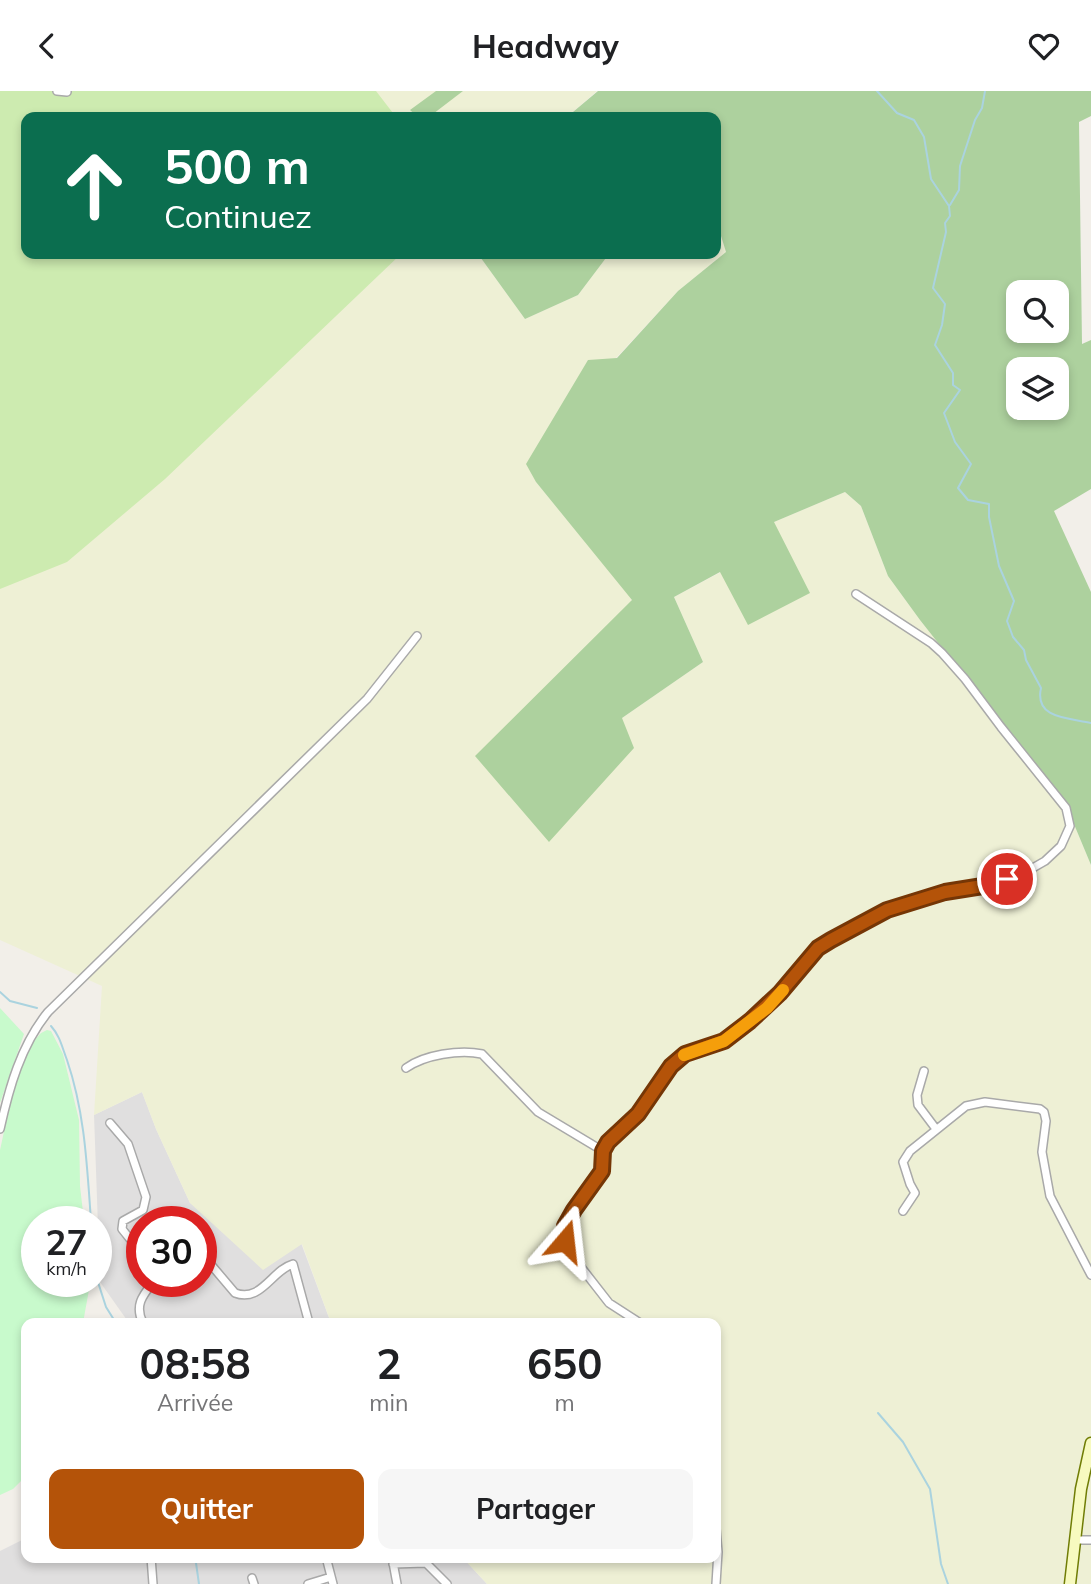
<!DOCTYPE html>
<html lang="fr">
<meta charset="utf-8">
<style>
body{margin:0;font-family:Mulish,sans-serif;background:#f6f6f6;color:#202124;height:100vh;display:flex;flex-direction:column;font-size:26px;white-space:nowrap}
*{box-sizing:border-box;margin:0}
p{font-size:23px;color:#757577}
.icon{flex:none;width:38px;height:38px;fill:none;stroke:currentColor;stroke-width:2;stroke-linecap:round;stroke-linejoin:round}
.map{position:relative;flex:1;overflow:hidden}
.panel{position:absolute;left:21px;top:1227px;width:700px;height:245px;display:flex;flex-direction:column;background:#fff;border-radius:14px;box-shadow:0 4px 10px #0003}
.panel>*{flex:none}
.guide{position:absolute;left:21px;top:21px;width:700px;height:147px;border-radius:14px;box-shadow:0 4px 10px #0003;background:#0b6e4f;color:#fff;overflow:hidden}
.tools{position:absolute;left:1006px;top:189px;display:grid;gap:14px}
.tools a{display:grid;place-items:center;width:63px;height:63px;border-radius:14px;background:#fff;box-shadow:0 4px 10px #0003;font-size:35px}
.speed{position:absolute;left:21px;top:1115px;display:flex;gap:14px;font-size:35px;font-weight:700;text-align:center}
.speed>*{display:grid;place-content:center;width:91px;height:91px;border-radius:50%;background:#fff;box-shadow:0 4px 10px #0003;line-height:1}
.speed small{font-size:18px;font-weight:400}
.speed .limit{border:10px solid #d22;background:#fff;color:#111}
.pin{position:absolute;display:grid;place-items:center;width:60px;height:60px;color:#fff;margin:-30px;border:4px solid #fff;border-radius:50%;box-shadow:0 2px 7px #0007}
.me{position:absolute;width:77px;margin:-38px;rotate:17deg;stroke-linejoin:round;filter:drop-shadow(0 0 5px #0008)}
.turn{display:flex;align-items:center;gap:24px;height:147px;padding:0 28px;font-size:32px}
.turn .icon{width:91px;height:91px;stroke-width:2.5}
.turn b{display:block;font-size:49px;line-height:60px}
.eta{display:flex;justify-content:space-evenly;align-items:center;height:119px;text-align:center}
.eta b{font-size:42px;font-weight:700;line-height:49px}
.cta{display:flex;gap:14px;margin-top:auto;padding:14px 28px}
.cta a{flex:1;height:80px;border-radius:14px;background:#b45309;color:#fff;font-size:28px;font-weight:700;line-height:80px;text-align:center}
.cta a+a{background:#f6f6f6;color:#202124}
header{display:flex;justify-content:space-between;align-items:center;height:91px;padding:0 28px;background:#fff;font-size:32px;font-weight:700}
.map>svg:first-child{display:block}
</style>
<header><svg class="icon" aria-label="back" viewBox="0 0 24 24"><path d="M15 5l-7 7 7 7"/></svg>Headway<svg class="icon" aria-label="heart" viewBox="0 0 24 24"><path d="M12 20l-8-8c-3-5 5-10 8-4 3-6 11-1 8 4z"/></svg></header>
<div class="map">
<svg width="1091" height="1493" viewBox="0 0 1091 1493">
<rect width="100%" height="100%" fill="#f2efe9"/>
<path fill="#e0dfdf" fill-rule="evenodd" d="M142 1001 156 1038 190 1112 301 1152 331 1232H129L100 1191 94 1024ZM142 1130H201V1190H142Z
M26 1447V1466L463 1467 487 1493H0V1460Z"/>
<path fill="#eef0d5" d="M0 0H597L567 26H26V163H478L525 228 578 204 609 163H716V129L726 161 678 200 616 267 536 391 632 508 622 627 703 571 674 506 721 481 749 534 774 431 845 401 861 415 888 485 920 529 1066 714 1091 774V1493H487L463 1467 716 1466V1232H331L302 1153 263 1179 190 1112 156 1038 142 1001 94 1024 102 895 0 849Z"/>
<path fill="#cdebb0" d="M0 0H376L396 26H26V163H401L165 388 67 471 0 498Z"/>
<path fill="#add19e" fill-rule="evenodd" d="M436 0H463L429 26H418L410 19Z
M598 0H1091V25L1079 31 1082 253 1091 249V398L1054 420 1091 501V774L1066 714 920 529 888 485 861 415 845 401 774 431 810 502 748 534 720 481 674 506 703 571 622 627 634 657 549 751 475 665 632 509 536 391 526 373 588 269 617 267 678 200 726 161 716 129V26H567ZM1018 201H1057V240H1018ZM1018 278H1057V317H1018Z
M478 163H609L578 204 525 228Z"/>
<path fill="#c8facc" d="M0 917 24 943 0 1012Z
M47 939 51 940 63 963 79 1029 80 1095 84 1130H37V1190H90V1193L83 1232H26V1385L13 1398 0 1404V1059L13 999 31 953 41 942Z"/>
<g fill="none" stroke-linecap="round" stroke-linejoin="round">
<path stroke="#aad3df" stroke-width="2" d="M877 0 897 22 914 29 924 46 931 88 949 115 950 125 945 132 946 141 933 197 945 213 942 234 935 254 953 282V294L960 299 944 322 955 351 971 373 958 397 968 409 989 413V426L999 475 1014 510 1007 530 1013 546 1024 559 1026 569 1041 597C1034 628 1069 627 1091 632
M950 114 959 99 960 75 975 29 982 17 985 0
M0 901 10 910 37 917
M51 935C60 945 62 956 67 969 85 1022 87 1075 91 1130
M96 1185 106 1216 116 1232
M878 1322 903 1351 930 1398 941 1473 948 1493
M193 1466 196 1472 199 1493"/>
<defs>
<path id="minor" d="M57 0 67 1
M406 977C424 964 460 958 482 963L538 1021 603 1060
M924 980 917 1004 918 1014 936 1038
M110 1032 128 1053 146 1106 143 1119 123 1130 122 1138 130 1148 142 1150
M0 1038C9 997 21 954 48 921L367 608 417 545
M903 1120 915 1102 910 1093 903 1071 910 1060 966 1015 985 1011 1040 1018 1044 1021 1046 1030 1042 1061 1050 1105 1091 1184
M201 1166 207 1169 235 1202C261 1212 272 1179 293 1173L309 1232
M143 1232C134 1214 143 1204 154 1190
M640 1232 609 1212 570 1162 565 1151V1135L574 1119 602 1080 603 1060 609 1051 638 1023 671 975 692 959 724 950 750 930 767 917 818 857 887 819 945 801 990 794 1024 782 1045 770 1061 755 1070 735 1066 717 1001 636 965 588 942 562 931 552 856 503
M716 1438 718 1461 716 1493
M1075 1449H1091
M151 1466 153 1493
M326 1466 333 1493
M392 1466 397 1493
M393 1473 426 1472 447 1493
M252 1487 254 1493
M308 1493 331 1486"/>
<path id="secondary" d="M1070 1493 1081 1398 1091 1352"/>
</defs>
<use href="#minor" stroke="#a9a9a9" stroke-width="10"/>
<use href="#secondary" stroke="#707d05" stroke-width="13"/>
<use href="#minor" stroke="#fff" stroke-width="7"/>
<use href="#secondary" stroke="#f7fabf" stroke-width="10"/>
</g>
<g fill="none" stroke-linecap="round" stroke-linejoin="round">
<defs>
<path id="route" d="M565 1150V1135L574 1119 602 1080 603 1060 608 1051 638 1023 671 975 685 963 724 950 750 930 780 902 818 857 831 849 887 819 945 801 989 794 1007 788"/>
</defs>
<use href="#route" stroke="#753606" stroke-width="18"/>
<use href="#route" stroke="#b45309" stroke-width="12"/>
<path stroke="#f59e0b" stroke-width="12" d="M684 964 724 950 767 917 783 899"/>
</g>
</svg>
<div class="tools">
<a><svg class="icon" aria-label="search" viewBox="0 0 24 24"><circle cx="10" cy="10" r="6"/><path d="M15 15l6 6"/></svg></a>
<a><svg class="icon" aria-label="layers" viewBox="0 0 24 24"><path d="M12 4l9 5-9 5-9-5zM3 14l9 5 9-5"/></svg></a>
</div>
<div class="speed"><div>27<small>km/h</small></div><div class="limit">30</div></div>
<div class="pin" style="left:1007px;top:788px;background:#d93025"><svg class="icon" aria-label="arrive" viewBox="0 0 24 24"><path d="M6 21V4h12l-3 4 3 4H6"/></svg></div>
<svg class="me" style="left:565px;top:1150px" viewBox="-20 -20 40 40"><path d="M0-17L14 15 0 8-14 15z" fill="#b45309" stroke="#fff" stroke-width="4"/></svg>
<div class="guide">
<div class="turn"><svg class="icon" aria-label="ahead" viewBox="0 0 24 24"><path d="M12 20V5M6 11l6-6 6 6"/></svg><div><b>500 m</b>Continuez</div></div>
</div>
<section class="panel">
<div class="eta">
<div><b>08:58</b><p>Arrivée</p></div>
<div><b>2</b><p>min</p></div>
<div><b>650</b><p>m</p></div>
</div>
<div class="cta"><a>Quitter</a><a>Partager</a></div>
</section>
</div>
